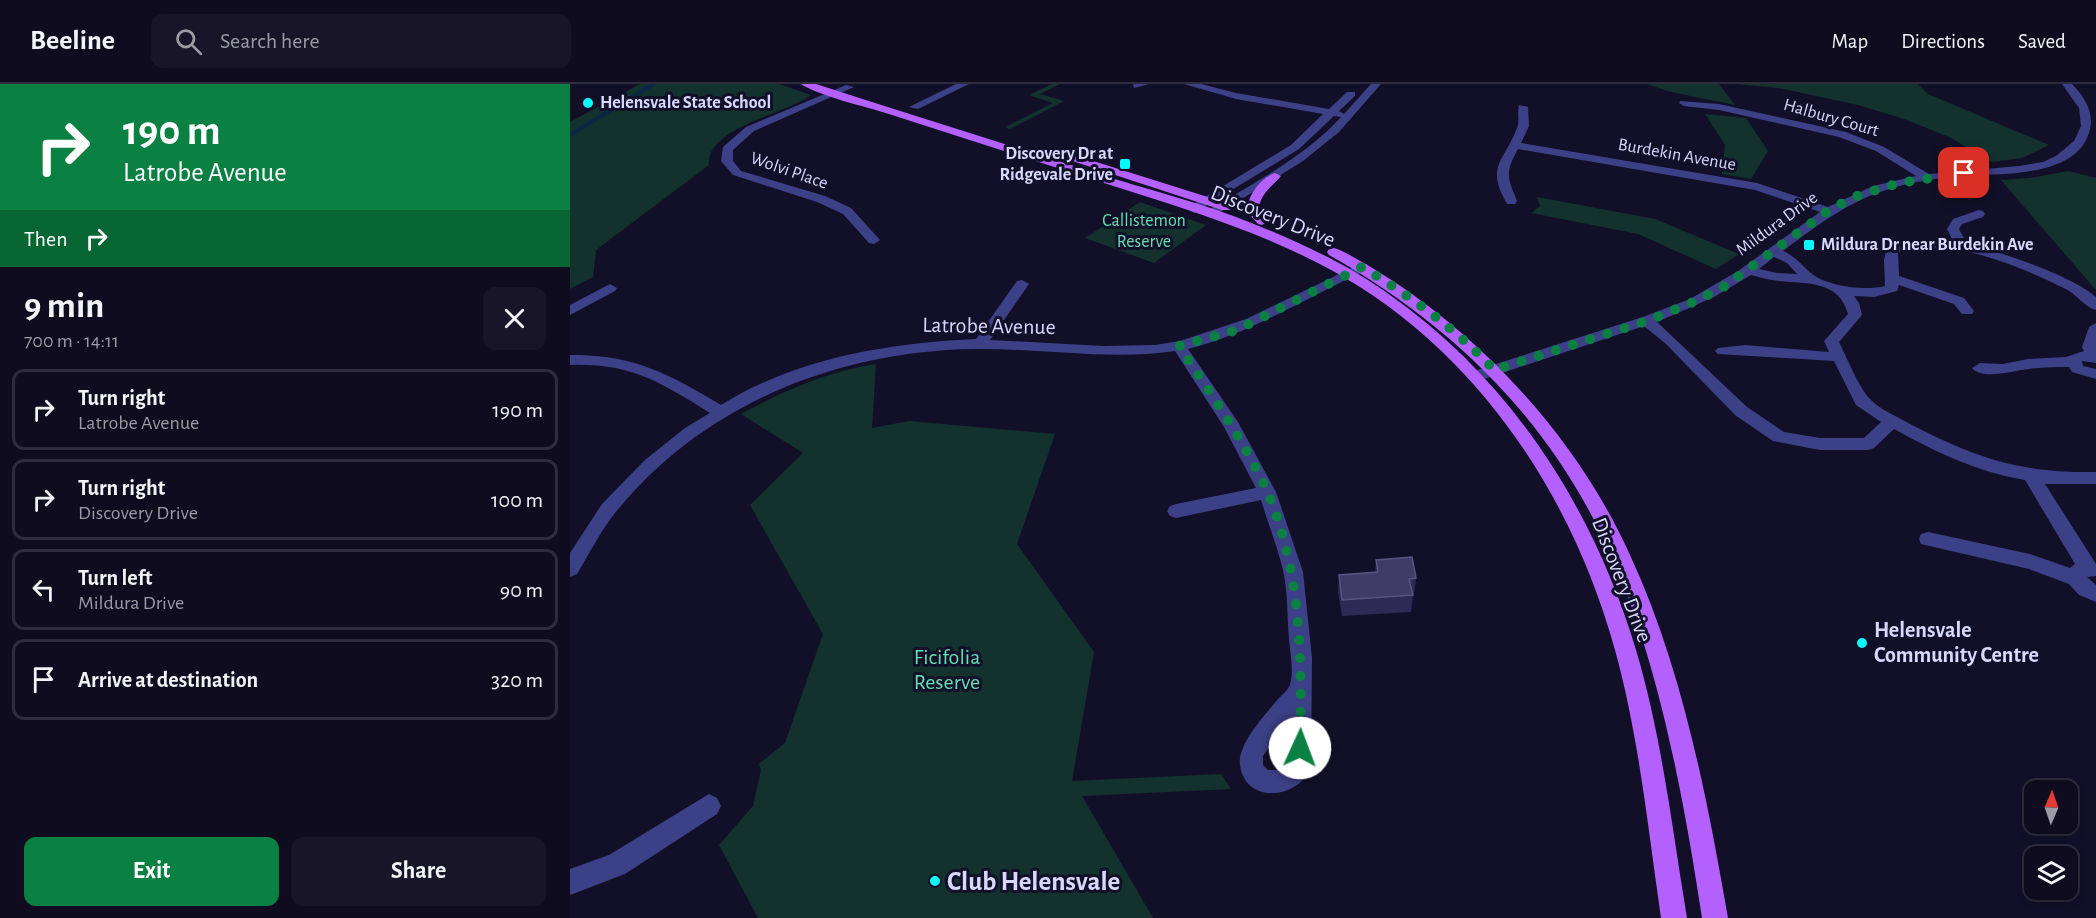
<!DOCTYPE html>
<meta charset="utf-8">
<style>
body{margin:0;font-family:"Alegreya Sans",sans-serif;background:#171527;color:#f1f3f6;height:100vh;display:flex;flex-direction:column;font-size:22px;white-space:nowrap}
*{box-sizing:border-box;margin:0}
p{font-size:20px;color:#9b9ba4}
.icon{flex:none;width:33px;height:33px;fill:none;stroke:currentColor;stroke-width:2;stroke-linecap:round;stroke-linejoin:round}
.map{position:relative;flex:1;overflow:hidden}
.details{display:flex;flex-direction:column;background:#0e0c1e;width:570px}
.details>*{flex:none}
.guide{background:#0b8043;color:#fff;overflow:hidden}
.needle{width:39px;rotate:2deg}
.tools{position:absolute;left:1454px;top:696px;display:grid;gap:12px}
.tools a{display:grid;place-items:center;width:54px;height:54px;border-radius:12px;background:#0e0c1e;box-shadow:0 3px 9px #0003,0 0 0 2px #2e2c3c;font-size:30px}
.pin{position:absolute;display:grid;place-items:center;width:51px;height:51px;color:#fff;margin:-26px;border-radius:12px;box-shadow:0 3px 9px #0006}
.me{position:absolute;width:66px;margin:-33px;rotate:2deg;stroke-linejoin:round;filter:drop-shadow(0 0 4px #0008)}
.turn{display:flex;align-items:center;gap:21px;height:126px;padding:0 24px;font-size:27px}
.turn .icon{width:78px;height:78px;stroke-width:2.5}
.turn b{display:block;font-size:42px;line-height:51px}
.then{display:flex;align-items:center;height:57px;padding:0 24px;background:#0003;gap:12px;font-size:22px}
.round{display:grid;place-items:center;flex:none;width:63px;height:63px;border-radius:12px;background:#171527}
.summary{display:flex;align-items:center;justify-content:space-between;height:102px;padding:0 24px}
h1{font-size:36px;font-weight:700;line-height:45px}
.cta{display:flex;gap:12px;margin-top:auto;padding:12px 24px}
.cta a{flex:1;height:69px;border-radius:12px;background:#0b8043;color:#fff;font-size:24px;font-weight:700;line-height:69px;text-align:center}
.cta a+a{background:#171527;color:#f1f3f6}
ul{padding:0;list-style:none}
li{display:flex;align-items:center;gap:18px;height:81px;margin:0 12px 9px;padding:0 12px;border:3px solid #2e2c3c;border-radius:12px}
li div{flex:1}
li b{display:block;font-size:22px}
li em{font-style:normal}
header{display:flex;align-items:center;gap:36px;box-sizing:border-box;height:84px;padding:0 30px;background:#0e0c1e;border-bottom:2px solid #2e2c3c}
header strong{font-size:28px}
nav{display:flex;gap:33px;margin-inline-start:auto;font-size:21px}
.search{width:420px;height:54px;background:#171527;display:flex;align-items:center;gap:15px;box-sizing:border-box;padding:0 21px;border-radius:12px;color:#9b9ba4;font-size:22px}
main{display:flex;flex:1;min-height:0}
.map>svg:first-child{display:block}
</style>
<header>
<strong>Beeline</strong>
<div class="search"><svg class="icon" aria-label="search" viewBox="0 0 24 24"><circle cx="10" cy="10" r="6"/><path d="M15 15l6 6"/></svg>Search here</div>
<nav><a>Map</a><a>Directions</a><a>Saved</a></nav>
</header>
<main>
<section class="details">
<div class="guide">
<div class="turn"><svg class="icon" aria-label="right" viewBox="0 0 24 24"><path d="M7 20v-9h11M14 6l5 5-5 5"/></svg><div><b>190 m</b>Latrobe Avenue</div></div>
<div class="then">Then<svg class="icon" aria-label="right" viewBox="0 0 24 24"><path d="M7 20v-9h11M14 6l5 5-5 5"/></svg></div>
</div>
<div class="summary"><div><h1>9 min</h1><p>700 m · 14:11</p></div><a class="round"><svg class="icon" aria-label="close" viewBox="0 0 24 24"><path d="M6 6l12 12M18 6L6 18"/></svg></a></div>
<ul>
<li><svg class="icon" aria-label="right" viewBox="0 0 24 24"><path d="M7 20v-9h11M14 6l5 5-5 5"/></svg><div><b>Turn right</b><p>Latrobe Avenue</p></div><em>190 m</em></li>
<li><svg class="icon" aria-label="right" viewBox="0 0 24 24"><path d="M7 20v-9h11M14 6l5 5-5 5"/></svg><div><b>Turn right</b><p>Discovery Drive</p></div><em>100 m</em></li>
<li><svg class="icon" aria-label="left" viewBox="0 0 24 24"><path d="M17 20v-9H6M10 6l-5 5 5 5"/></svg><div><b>Turn left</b><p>Mildura Drive</p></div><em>90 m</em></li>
<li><svg class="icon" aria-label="arrive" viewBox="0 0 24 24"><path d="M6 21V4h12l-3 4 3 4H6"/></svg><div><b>Arrive at destination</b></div><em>320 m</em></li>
</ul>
<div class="cta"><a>Exit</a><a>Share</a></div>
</section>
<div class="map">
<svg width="1526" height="834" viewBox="0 0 1526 834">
<rect width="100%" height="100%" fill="#121028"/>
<path fill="#13322e" d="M70 0H209L241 11C219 29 135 43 139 81L26 166 23 193 0 205V38Z
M482 0H490L470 10 494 17 440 45 435 43 483 19 459 11Z
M1077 0H1149L1165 21C1135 14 1105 11 1077 0Z
M1166 0H1348L1358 10 1479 61 1452 74 1422 78 1379 53 1334 35 1288 21 1209 4Z
M1135 30 1176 34 1198 67 1181 95 1152 90 1155 61Z
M1498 87 1526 94V206L1431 96 1460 94Z
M967 113 1085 135 1169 170 1146 185 1068 150 961 129 970 122Z
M570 118 636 141 584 179 515 154Z
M306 280 302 344 339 337 485 350 447 460 524 568 502 697 651 690 661 705 512 712 583 834H188L149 761 183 722 191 686 189 680 215 659 253 550 180 421 233 369 171 330C213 307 259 287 306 280Z"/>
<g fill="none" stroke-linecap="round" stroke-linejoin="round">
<path stroke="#0b2646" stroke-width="4" d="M0 51 83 0"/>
<path fill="#3c4086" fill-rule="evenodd" d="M386 0H399L348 25 339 23Z
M563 0H579L564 4Z
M614 0H631L666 9 759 25 777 8H785V12L769 27 774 30 801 0H811L769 48 733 77 641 134 637 133 635 130 637 127C683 99 735 73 771 33L764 32 729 65 624 129 618 125 620 122 721 61 753 30 666 15Z
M1492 0H1502C1514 12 1524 28 1520 45 1509 95 1430 89 1391 92 1367 94 1342 98 1319 105 1279 117 1246 142 1213 167 1228 174 1230 180 1242 190 1259 203 1296 207 1315 202L1314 176 1317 163C1339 157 1360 154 1383 157L1377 145 1383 135 1409 126 1413 127 1415 130 1413 133 1392 140 1389 145 1397 160C1429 167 1502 192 1526 213V226C1516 224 1507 211 1496 205 1449 182 1381 152 1328 168L1329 192 1394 214 1404 227 1402 230H1392L1384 220 1329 201 1327 207 1304 213 1284 212 1289 219 1292 231 1269 258C1276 272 1289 303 1299 314 1310 326 1328 333 1342 341 1408 375 1451 389 1526 388V400H1475L1526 480V492L1517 493 1526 501V518L1509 511 1499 500 1459 485 1351 460 1349 455 1351 450 1358 448 1460 470 1500 484 1505 480 1455 396C1407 388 1366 368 1324 345L1304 364 1298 366H1250L1203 357 1165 331 1096 260 1074 242 911 296 906 297 898 292 901 288 1073 233 1120 215 1168 187 1250 128 1185 106 948 65C935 89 937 92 947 117L945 120H937C915 82 934 78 947 44 950 37 947 28 949 21L958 23 959 42 951 59 1187 99 1258 123 1303 102 1346 92 1306 67 1269 53 1149 26 1114 22 1109 19 1110 17 1149 20 1276 48 1314 63 1359 90 1449 82 1473 78 1486 72 1504 57 1511 42 1509 24ZM1204 173 1217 179 1227 190 1207 189 1189 185ZM1181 191C1190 193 1199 196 1209 197 1237 200 1269 196 1278 230L1254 257 1259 268 1175 261 1148 264 1145 267 1148 270 1264 277 1286 321 1311 338 1294 354H1250L1214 348 1177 323 1087 238 1144 213Z
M276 1 284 3 184 47 163 66V77L171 87 255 112 281 124 310 156 304 160 299 159 273 130 247 118 163 91 151 77 153 63 176 43Z
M792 179 797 180 799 183 797 186C737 213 682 249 618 265L668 338 706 408 733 488 742 574 741 684C727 716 675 720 670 681 667 660 696 630 708 615 712 611 718 606 720 601 724 587 720 568 719 555 717 533 718 508 713 486 707 462 698 439 691 416L606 434 600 432 597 427 600 422 606 420 686 404 654 343 605 267C538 277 473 264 405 265 268 267 134 319 45 429 30 448 19 470 7 490L0 493V469L32 420 75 376 115 344 140 329C90 298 61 279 0 281V271C62 270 100 290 151 321 227 274 318 259 406 255L447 197 452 196 459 200 420 256 534 262 585 261 610 257 676 235ZM719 636 717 680 711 686H698L693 681V672Z
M40 200 47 204 45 207 0 231V221Z
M1526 239V279L1512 277 1513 282 1526 285V295L1502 288 1499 283C1485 283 1472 283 1459 285 1445 286 1413 297 1402 284L1410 279 1433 280 1458 275 1496 273 1514 267 1512 263 1519 243Z
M139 710 147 714 151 722 147 730 55 790 0 811V785L39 771Z"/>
<path fill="#b360fd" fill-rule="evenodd" d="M231 0H246C339 30 432 59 526 89 578 106 633 119 684 140 731 159 779 181 820 211 941 296 1024 425 1066 566 1092 653 1102 744 1117 834H1091C1078 744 1069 653 1045 566 1002 410 906 266 763 187 690 147 612 124 534 99 462 76 390 53 319 30 294 22 252 13 231 0Z
M485 65 660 120 662 123 660 126H652L481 70 479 68Z
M705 89 711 92C701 104 689 110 689 127L698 137 692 141 688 140 677 128C677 112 690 94 705 89Z
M764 164C774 167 783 173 792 178 820 194 846 212 871 232 951 296 1018 378 1060 471 1112 583 1137 713 1158 834H1132C1114 716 1089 578 1040 469 981 337 884 242 759 171L757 168 759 165Z"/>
</g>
<path fill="#2e2955" d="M806 476 846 494 844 510H843L841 528 772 532 768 508 769 491 805 488Z"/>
<path fill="#403c67" stroke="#58547f" stroke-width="1.5" d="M842 473 846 494 839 495 843 511 772 516 769 491 808 488 806 476Z"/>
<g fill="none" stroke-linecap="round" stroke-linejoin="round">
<path stroke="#0b8043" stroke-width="10" stroke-dasharray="0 18" d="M730 664C732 577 732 488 697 407 674 356 640 309 609 262L667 246 792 183C840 212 886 245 924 286L1077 237 1126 217 1155 202 1258 127 1284 113 1329 99 1394 89"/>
</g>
<g fill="#07fafb" stroke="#121028" stroke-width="2">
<circle cx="18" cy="19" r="6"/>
<rect x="549" y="74" width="12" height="12" rx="3"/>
<rect x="1233" y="155" width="12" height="12" rx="3"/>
<circle cx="1292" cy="559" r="6"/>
<circle cx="365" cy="797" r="6"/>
</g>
<g text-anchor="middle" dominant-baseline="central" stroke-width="6" stroke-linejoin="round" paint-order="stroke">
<g font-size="18" font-weight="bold" fill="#d8d8fe" stroke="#121028" text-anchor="start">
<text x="30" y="19">Helensvale State School</text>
<text x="543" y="70" text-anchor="end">Discovery Dr at<tspan x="543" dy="21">Ridgevale Drive</tspan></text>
<text x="1251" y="161">Mildura Dr near Burdekin Ave</text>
</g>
<g font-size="18" fill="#d8d8fe" stroke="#121028">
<text transform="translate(1261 34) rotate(16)">Halbury Court</text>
<text transform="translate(1107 71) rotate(10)">Burdekin Avenue</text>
<text transform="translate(219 87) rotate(19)">Wolvi Place</text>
<text transform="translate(1207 140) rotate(-36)">Mildura Drive</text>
</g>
<g font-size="18" fill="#63dfb4" stroke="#121028">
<text x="574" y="137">Callistemon<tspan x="574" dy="21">Reserve</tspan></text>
</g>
<g font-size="22" fill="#d8d8fe" stroke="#121028">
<text transform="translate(703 132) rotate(22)">Discovery Drive</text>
<text transform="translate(419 242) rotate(1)">Latrobe Avenue</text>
<text transform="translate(1052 496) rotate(69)">Discovery Drive</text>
</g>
<g font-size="22" font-weight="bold" fill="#d8d8fe" stroke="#121028" text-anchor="start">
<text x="1304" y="546">Helensvale<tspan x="1304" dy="25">Community Centre</tspan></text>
</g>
<g font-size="22" fill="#63dfb4" stroke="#121028">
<text x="377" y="573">Ficifolia<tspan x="377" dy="25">Reserve</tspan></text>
</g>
<g font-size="27" font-weight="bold" fill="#d8d8fe" stroke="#121028" text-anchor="start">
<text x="377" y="797">Club Helensvale</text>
</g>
</g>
</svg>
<div class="tools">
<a><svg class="needle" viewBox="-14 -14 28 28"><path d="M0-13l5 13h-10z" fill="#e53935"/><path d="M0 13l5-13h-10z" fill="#9b9ba4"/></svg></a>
<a><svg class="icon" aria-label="layers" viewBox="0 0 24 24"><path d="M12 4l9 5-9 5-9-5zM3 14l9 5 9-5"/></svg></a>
</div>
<div class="pin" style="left:1394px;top:89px;background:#d93025"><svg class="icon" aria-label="arrive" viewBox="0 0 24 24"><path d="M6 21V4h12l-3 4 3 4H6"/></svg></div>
<svg class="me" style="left:730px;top:664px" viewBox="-20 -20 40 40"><circle r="19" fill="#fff"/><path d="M0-13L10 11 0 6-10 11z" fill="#0b8043"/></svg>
</div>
</main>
